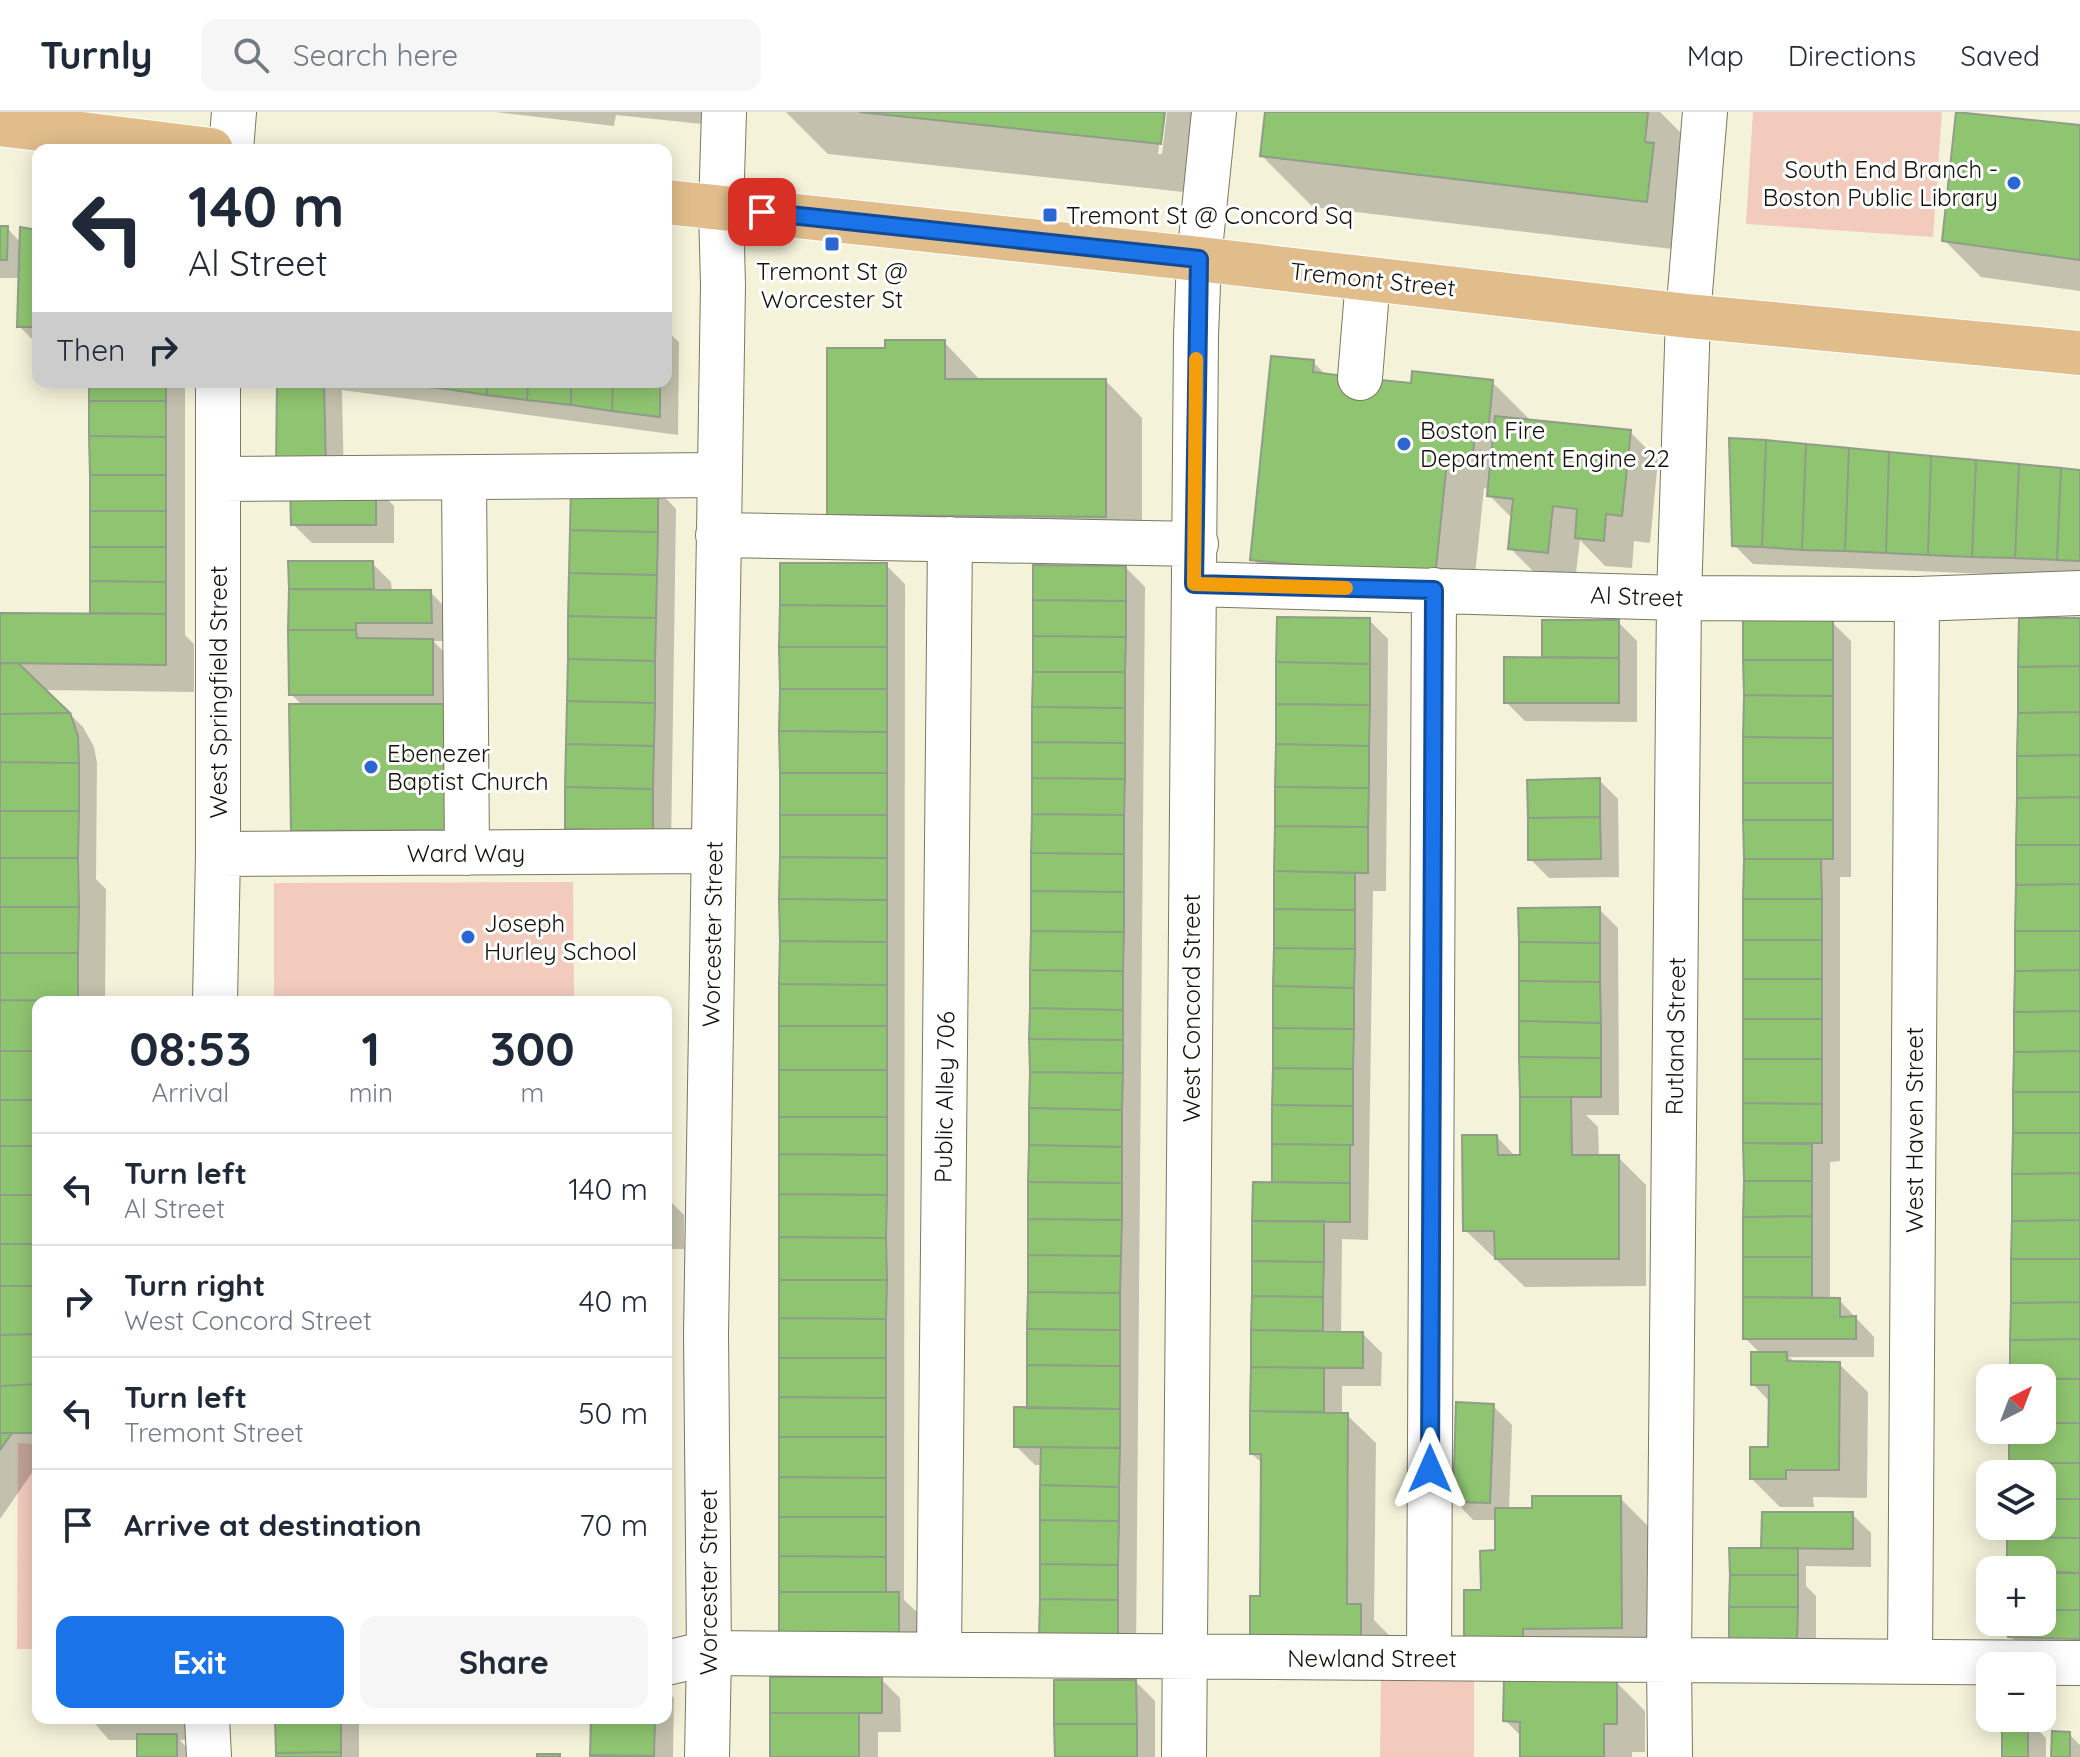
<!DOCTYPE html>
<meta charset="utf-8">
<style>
body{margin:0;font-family:Quicksand,sans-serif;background:#f6f6f7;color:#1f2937;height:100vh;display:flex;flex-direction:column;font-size:30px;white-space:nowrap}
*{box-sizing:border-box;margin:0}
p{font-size:26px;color:#747a83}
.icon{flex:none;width:44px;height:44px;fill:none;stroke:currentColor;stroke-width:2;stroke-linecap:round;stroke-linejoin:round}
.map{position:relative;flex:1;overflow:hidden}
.sheet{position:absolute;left:32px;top:884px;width:640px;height:728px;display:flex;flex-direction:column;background:#fff;border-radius:16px;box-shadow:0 4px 20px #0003}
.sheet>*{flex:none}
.top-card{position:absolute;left:32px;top:32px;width:640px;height:244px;border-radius:16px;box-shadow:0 4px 20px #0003;background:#fff;color:#1f2937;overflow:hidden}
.needle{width:52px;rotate:42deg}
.buttons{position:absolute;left:1976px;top:1252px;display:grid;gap:16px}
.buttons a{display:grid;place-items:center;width:80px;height:80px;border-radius:16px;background:#fff;box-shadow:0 4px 20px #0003;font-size:40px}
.pin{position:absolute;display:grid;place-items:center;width:68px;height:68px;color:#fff;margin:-34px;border-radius:16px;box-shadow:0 4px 12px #0006}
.me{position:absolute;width:88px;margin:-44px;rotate:0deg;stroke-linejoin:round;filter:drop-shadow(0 0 6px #0008)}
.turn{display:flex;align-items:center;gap:28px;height:168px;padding:0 24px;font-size:36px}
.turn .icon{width:104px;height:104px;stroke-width:2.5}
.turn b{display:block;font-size:56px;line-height:68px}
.then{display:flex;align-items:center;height:76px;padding:0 24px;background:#0003;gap:16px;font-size:30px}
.eta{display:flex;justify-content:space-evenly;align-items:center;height:136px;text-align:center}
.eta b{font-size:48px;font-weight:700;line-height:56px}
.button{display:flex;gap:16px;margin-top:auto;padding:16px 24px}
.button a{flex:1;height:92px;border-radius:16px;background:#1a73e8;color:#fff;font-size:32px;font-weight:700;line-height:92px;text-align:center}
.button a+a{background:#f6f6f7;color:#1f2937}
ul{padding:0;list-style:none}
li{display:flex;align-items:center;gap:24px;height:112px;padding:0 24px;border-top:2px solid #e0e1e3}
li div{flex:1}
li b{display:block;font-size:30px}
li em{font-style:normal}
header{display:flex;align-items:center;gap:48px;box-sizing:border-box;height:112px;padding:0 40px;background:#fff;border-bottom:2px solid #e0e1e3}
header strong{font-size:38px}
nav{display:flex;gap:44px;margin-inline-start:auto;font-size:28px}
.search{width:560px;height:72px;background:#f6f6f7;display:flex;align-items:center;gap:20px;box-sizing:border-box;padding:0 28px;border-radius:16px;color:#747a83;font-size:30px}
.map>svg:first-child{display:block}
</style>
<header>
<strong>Turnly</strong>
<div class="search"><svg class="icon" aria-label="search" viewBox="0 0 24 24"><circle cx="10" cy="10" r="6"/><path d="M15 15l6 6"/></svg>Search here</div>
<nav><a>Map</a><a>Directions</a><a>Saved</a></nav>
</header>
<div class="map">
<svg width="2080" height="1645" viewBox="0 0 2080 1645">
<rect width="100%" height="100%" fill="#f4f2d9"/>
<path fill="#f2cbbd" d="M1753 0H1942L1933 125 1746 112Z
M573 770 574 890H274V771Z
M18 1331 38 1332V1537H17Z
M1381 1565H1474V1645H1380Z"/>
<path fill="#0003" d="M496 0H703L702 12 616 3 614 14Z
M786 0H1163L1158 42H1162L1167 0H1221L1212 83 828 42Z
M1267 0H1660L1700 40 1698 140 1313 95 1262 44Z
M2080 15V179L1981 165 1944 128Z
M0 116H7L21 131 38 120V233L19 214 20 166H0Z
M666 218 679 230 678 323 342 278 344 375H375L394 394V431H312L293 412 279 270H666Z
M944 230 981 269H1106L1142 306V441L866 439 829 402 887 238Z
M1313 250 1327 264 1413 273 1492 270 1529 307V310L1630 320 1658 348 1650 431 1634 429 1632 456 1605 454 1580 428 1575 469 1539 465 1510 436 1513 407 1489 383 1490 377 1484 376 1471 502 1289 484 1253 447Z
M92 270H185V523L194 532V580L45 578 83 615 94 635 97 651 96 767 106 777 105 890H38V1352L0 1407V504H96L92 500Z
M2080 360V466L1753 452 1734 433Z
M658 378 676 397 671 737 586 736 567 717Z
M290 451H372L391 470 392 480H430L449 499 450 529H433L461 557 481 746 321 747 293 718 303 594 291 582Z
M886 453 905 472 904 1488 918 1501V1542L800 1541Z
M1126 456 1145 475 1136 1544H1060L1042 1353H1035L1016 1334 1029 1298Z
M1279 507 1369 508 1388 527 1386 779H1373L1368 1128 1342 1127 1341 1222H1363L1382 1241 1381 1274H1342V1302L1347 1303 1376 1331 1374 1508 1389 1523V1561L1262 1486 1263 1352 1252 1342 1255 1072H1274Z
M2080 508V1544L2029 1543 2010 1524V1510H2042V1458L2011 1414H2042V1362H2012V1318H2042V1266Z
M1544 510H1618L1637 529V610L1525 609 1506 590 1544 547Z
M1745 510H1832L1851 529V765H1840V1049L1830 1050V1188H1839L1874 1225V1245H1789L1796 1251 1839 1252 1868 1280 1867 1386 1813 1385 1814 1395H1780L1752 1367 1770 1337V1290L1753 1272 1761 1242 1745 1226Z
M1599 668 1618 687 1619 765 1549 766 1530 747Z
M1599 797 1618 816 1619 1003H1586L1598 1015 1599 1045H1618L1646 1073V1174L1525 1175 1465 1118 1497 1025 1516 1045H1522Z
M666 965 667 1086 684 1103V1137H666Z
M1493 1294 1512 1313 1509 1398H1534L1620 1386 1648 1414 1650 1544 1494 1555 1483 1480 1497 1440V1408H1473L1455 1389Z
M1852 1402 1871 1421V1455L1806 1454V1474L1816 1484V1547L1731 1528 1763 1438Z
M881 1567 900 1586 901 1620H878V1645H772Z
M1136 1570 1155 1589V1645H1056Z
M1616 1570 1645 1599V1640H1632V1645H1522V1625L1505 1608Z
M666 1578 674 1586 673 1645H593V1613L586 1606H666Z
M90 1606H193V1628H180L195 1645H139V1628H109Z
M277 1606H359V1645H278Z
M2027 1607 2046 1626V1645H2004Z
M2069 1622 2080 1633V1645H2053Z"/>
<path fill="#8fc570" stroke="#8f9d89" stroke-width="2" d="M859 0H1165L1161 32Z
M1265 0H1648L1645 30 1654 31 1647 90 1260 44Z
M1956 0 2080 13V148L1942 129Z
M0 114H8L7 148H0Z
M20 115 38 118V215H17Z
M885 228H945V267H1106V405L827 403V236H885Z
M1271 244 1314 248 1313 260 1360 266 1411 271 1412 259 1493 268 1488 322 1475 321 1473 343 1448 340 1435 466 1250 448Z
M89 270H166V289H89Z
M277 270H324L326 357H276Z
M402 270H446V277L402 272Z
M446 270H487V283L446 277Z
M487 270H528L527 288 487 283Z
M528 270H571V293L527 288Z
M571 270H613L612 299 571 293Z
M613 270H660V305L612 299Z
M89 289H166V325L89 324Z
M1495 304 1631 318 1622 404 1606 402 1604 429 1575 426 1577 397 1553 394 1548 441 1508 437 1513 387 1487 384Z
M89 324 166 325V363H90Z
M1729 326 1766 328 1762 435 1732 434Z
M1766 328 1806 332 1802 438 1762 435Z
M1806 332 1849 336 1845 439 1802 438Z
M1849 336 1889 340 1886 441 1845 439Z
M1889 340 1931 344 1928 443 1886 441Z
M1931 344 1976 348 1972 445 1928 443Z
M1976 348 2019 352 2015 446 1972 445Z
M2019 352 2061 356 2057 448 2015 446Z
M2061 356 2080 358V449L2057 448Z
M90 363H166V399H90Z
M290 373H376V413H291Z
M571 374 658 376V420L570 418Z
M90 399H166V435H90Z
M570 418 658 420 657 463 569 461Z
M90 435H166V470L90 469Z
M288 449H373L374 477H289Z
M780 451H887V494L780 493Z
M1033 453 1126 454V489L1033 488Z
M569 461 657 463 656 506 568 504Z
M90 469 166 470V502L90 501Z
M289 477 431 478 432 511H356V518H288Z
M1033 488 1126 489V525L1033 524Z
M780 493 887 494V535H779Z
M0 501 166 502V553L0 551Z
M568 504 656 506 655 549 568 547Z
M1277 505 1370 506V552L1276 550Z
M2019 506H2080V554L2018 555Z
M1542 508H1619V546L1542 545Z
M1743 508H1833V548H1743Z
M288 518H356L357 526 433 527V583H289Z
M1033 524 1126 525 1125 560H1033Z
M779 535H887V577H780Z
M1504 545 1619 546V591H1504Z
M568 547 655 549V591L567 589Z
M1743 548H1833V584L1744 583Z
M1276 550 1370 552V593L1276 592Z
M0 551H18L70 601 0 602Z
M2080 554V600L2018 601V555Z
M1033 560H1125V596L1032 595Z
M780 577H887V620L779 619Z
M1744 583 1833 584V626L1743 625Z
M567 589 655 591 654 634 566 632Z
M289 592H452L454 718 291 719Z
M1276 592 1370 593 1369 634 1276 632Z
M1032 595 1125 596V631L1032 630Z
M2080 600V643L2017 644 2018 601Z
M70 601 78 624 79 651 0 650V602Z
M779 619 887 620V661H780Z
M1743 625 1833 626V671H1743Z
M1032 630 1125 631V667L1032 666Z
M566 632 654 634 653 677 565 675Z
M1276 632 1369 634V676L1275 675Z
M2080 643V685L2017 686V644Z
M0 650 79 651V699H0Z
M780 661H887V703H780Z
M1032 666 1125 667 1124 703 1032 702Z
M1600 666V705L1528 706 1527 668Z
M1743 671H1833V708H1743Z
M565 675 653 677V719L565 717Z
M1275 675 1369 676 1368 715 1275 714Z
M2080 685V733H2016L2017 686Z
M0 699H79L78 746H0Z
M1032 702 1124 703V742L1031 741Z
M780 703H887V746L780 745Z
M1600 705 1601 747 1528 748V706Z
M1743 708H1833V747H1744Z
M1275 714 1368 715V761L1274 759Z
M2016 733H2080V772L2016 773Z
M1031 741 1124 742V780L1031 779Z
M780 745 887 746V788L779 787Z
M0 746H78L79 795H0Z
M1744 747H1821L1822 787H1743Z
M1274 759 1355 761V798L1274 797Z
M2080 772V819H2015L2016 773Z
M1031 779 1124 780V820L1031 819Z
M779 787 887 788V830L780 829Z
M1743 787H1822V828H1743Z
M0 795H79L78 841H0Z
M1600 795V831L1519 830 1518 796Z
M1274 797 1355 798V837L1274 836Z
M1031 819 1124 820 1123 859 1030 858Z
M2015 819H2080V858L2015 859Z
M1743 828H1822V867H1743Z
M780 829 887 830V873L779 872Z
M1519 830 1600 831V870L1519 869Z
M1274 836 1355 837 1354 876 1273 874Z
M0 841H78V889L0 888Z
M1030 858 1123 859V898L1030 896Z
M2080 858V899L2014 900 2015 859Z
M1743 867H1822V907H1743Z
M1519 869 1600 870 1601 911 1519 909Z
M779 872 887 873V914H779Z
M1273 874 1354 876V917L1273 916Z
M0 888 78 889V890H38V939H0Z
M1030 896 1123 898V928L1029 927Z
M2080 899V939L2014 940V900Z
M1743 907H1822V947H1743Z
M1519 909 1601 911V946L1519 945Z
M779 914H887V958H779Z
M1273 916 1354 917 1353 957 1273 956Z
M1029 927 1123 928V961L1030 960Z
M0 939H38V988H0Z
M2080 939V980H2013L2014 940Z
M1519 945 1601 946V985H1520Z
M1743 947H1822V992L1743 991Z
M1273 956 1353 957V994L1272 993Z
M779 958H887V1005H779Z
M1030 960 1123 961 1122 998 1029 996Z
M2013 980H2080V1021H2013Z
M1520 985H1571L1572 1043H1619V1147H1495L1494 1119H1463L1462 1023H1497L1498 1043H1520Z
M0 988H38V1034H0Z
M1743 991 1822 992V1031H1743Z
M1272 993 1353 994V1033L1272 1032Z
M1029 996 1122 998V1035L1029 1033Z
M779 1005H887V1043L779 1042Z
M2013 1021H2080V1061L2012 1062Z
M1743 1031 1812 1032V1069H1744Z
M1272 1032 1350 1033V1071L1272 1070Z
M1029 1033 1122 1035V1071L1028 1070Z
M0 1034H38V1083H0Z
M779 1042 887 1043V1083L779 1082Z
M2080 1061V1108L2012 1109V1062Z
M1744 1069H1812V1104L1743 1105Z
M1028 1070 1122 1071V1108L1028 1107Z
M1253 1070 1350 1071V1110L1252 1109Z
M779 1082 887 1083 886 1126 779 1125Z
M0 1083H38V1132H0Z
M1812 1104V1145H1743V1105Z
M1028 1107 1122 1108 1121 1144 1028 1143Z
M2080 1108V1147H2011L2012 1109Z
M1252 1109H1324V1150L1252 1149Z
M779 1125 886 1126 887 1168H779Z
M0 1132H38V1174H0Z
M1028 1143 1121 1144 1120 1181 1028 1180Z
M1743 1145H1812V1186L1743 1185Z
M2011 1147H2080V1190L2011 1191Z
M1252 1149 1324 1150 1323 1185 1252 1184Z
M779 1168H887L886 1207 779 1206Z
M0 1174H38V1222L0 1223Z
M1028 1180 1120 1181V1218L1027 1217Z
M1252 1184 1323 1185V1219L1251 1218Z
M1743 1185 1840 1186V1205L1856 1204V1227H1743Z
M2080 1190V1227L2010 1228 2011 1191Z
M779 1206 886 1207V1246H779Z
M1027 1217 1120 1218V1254L1027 1253Z
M1251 1218 1363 1220V1256L1251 1255Z
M38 1222V1272L0 1274V1223Z
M2080 1227V1267L2010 1266V1228Z
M1751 1240H1787V1249L1840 1250 1839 1358H1786V1367H1750V1335H1768L1769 1273H1751Z
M779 1246H886V1286L779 1285Z
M1027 1253 1120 1254V1297L1027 1296Z
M1251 1255 1324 1256V1300L1250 1299Z
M2042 1267H2080V1311H2042Z
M38 1272V1321H0V1274Z
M779 1285 886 1286V1325H779Z
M1456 1290 1494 1292 1490 1391 1453 1390Z
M1014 1295 1120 1297V1336L1014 1335Z
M1250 1299 1348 1301 1347 1492H1361V1534L1250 1532V1484H1260L1261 1342H1250Z
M2042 1311H2080V1351H2009V1318H2042Z
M0 1321H12L0 1338Z
M779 1325H886V1366L779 1365Z
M1041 1335 1120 1336 1119 1375 1040 1373Z
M2009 1351H2080V1387H2042V1362H2009Z
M779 1365 886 1366V1405H779Z
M1040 1373 1119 1375V1409L1040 1408Z
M1532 1384H1621L1622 1516 1523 1517V1527H1464V1478H1481L1480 1439 1495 1438V1396H1532Z
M2042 1387H2080V1426L2007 1425 2008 1414H2042Z
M1762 1400H1853V1437L1761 1436Z
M779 1405H886V1445L779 1444Z
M1040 1408 1119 1409 1118 1453 1040 1452Z
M2007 1425 2080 1426V1461L2007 1458Z
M1729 1436H1798V1463H1730Z
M779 1444 886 1445V1480H779Z
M1040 1452 1118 1453V1488L1040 1487Z
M2042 1461H2080V1498H2042Z
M1730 1463H1798V1495H1729Z
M779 1480H899V1524L779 1523Z
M1040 1487 1118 1488V1526H1039Z
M1729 1495H1798L1797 1529H1729Z
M2042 1498H2080V1527L2008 1525 2007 1510H2042Z
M770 1565H882V1601H770Z
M1504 1567 1617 1568V1612H1604V1645H1520V1610L1503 1609Z
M1054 1568H1136L1137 1612H1054Z
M770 1601H859V1645H770Z
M88 1606H175V1610H88Z
M275 1606H341V1640L276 1641Z
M591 1606 655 1608 654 1644 590 1643Z
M2002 1606H2028V1645H2002Z
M1054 1612H1137V1645H1055Z
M2052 1619 2070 1620V1645H2051Z
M137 1622H177V1645H137Z
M341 1640V1645H276V1641Z
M537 1642H560V1645H537Z
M590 1643 654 1644 590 1645Z"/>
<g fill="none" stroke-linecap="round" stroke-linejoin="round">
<defs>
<path id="minor" d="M231 38 234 0
M1360 266 1368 167
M464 366 467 741
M218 367 719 363
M718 423 1196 432
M1194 472 1679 486 1917 487 2080 481
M218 742 713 739
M215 890 218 742V270
M939 1542 950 427
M1429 1545 1434 478
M1910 1549 1917 487
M666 1551 709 1541 2080 1551
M207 1606 209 1645
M707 1645 709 1541 706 1222 723 173 721 97 724 0
M1184 1645 1196 224 1199 147 1214 0
M1670 1645 1669 1548 1679 486 1688 204 1705 0"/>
<path id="major" d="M0 12 211 38
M666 90 1199 147 1688 204 2080 241"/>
</defs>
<use href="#minor" stroke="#7a7962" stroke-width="46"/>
<use href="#major" stroke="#fff" stroke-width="46"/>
<use href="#minor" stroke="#fff" stroke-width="44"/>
<use href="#major" stroke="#e1bd8b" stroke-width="44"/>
</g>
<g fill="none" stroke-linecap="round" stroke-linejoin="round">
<defs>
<path id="route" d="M762 100 1199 147 1194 472 1434 478 1430 1357"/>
</defs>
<use href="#route" stroke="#114b97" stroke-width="20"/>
<use href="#route" stroke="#1a73e8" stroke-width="14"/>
<path stroke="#f59e0b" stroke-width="14" d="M1196 247 1194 472 1346 476"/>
</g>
<g fill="#2b67d4" stroke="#fff" stroke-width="3">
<circle cx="2014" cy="71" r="8"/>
<rect x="1042" y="95" width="16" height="16" rx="4"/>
<rect x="824" y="124" width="16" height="16" rx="4"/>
<circle cx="1404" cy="332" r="8"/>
<circle cx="371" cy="655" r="8"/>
<circle cx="468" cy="825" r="8"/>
</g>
<g text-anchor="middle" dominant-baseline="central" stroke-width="6" stroke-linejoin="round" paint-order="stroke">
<g font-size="24" fill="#14130a" stroke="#fff" text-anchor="start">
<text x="1998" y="57" text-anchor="end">South End Branch -<tspan x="1998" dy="28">Boston Public Library</tspan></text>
<text x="1066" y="103">Tremont St @ Concord Sq</text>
<text x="832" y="159" text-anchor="middle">Tremont St @<tspan x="832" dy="28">Worcester St</tspan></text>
<text x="1420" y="318">Boston Fire<tspan x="1420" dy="28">Department Engine 22</tspan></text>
<text x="387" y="641">Ebenezer<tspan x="387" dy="28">Baptist Church</tspan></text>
<text x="484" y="811">Joseph<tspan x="484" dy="28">Hurley School</tspan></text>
</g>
<g font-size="24" fill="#14130a" stroke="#fff">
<text transform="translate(1373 167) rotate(6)">Tremont Street</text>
<text transform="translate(1637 484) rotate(2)">Al Street</text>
<text transform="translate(218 580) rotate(-90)">West Springfield Street</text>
<text x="466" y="741">Ward Way</text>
<text transform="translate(712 822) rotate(-89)">Worcester Street</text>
<text transform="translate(1191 896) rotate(-90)">West Concord Street</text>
<text transform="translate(1675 924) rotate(-89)">Rutland Street</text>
<text transform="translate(944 985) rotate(-89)">Public Alley 706</text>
<text transform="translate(1914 1018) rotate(-90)">West Haven Street</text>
<text transform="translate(708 1470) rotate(-90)">Worcester Street</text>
<text x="1372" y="1546">Newland Street</text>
</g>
</g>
</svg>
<div class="buttons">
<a><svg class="needle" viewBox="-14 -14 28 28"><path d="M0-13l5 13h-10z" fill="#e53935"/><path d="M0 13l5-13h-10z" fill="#747a83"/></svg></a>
<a><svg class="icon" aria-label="layers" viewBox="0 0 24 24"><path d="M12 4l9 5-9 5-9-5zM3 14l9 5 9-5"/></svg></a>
<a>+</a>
<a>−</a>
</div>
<div class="pin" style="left:762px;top:100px;background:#d93025"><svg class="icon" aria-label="arrive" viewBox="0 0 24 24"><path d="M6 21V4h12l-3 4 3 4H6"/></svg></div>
<svg class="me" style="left:1430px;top:1357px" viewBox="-20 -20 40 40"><path d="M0-17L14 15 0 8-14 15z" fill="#1a73e8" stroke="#fff" stroke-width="4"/></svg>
<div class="top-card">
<div class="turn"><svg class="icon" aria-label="left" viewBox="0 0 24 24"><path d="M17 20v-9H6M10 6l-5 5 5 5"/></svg><div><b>140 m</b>Al Street</div></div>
<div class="then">Then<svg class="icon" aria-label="right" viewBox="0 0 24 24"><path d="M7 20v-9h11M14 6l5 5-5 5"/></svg></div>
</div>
<section class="sheet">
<div class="eta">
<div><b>08:53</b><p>Arrival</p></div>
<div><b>1</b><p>min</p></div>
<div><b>300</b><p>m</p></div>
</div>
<ul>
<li><svg class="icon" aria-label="left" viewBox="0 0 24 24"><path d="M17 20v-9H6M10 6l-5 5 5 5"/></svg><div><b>Turn left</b><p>Al Street</p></div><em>140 m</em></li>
<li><svg class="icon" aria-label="right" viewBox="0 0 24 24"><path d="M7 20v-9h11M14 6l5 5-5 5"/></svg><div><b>Turn right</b><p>West Concord Street</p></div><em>40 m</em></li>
<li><svg class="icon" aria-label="left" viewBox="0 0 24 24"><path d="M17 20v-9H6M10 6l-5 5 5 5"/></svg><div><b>Turn left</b><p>Tremont Street</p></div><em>50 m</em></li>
<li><svg class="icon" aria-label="arrive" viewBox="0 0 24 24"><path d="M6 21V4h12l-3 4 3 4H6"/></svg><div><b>Arrive at destination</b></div><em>70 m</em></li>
</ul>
<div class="button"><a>Exit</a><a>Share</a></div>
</section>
</div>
